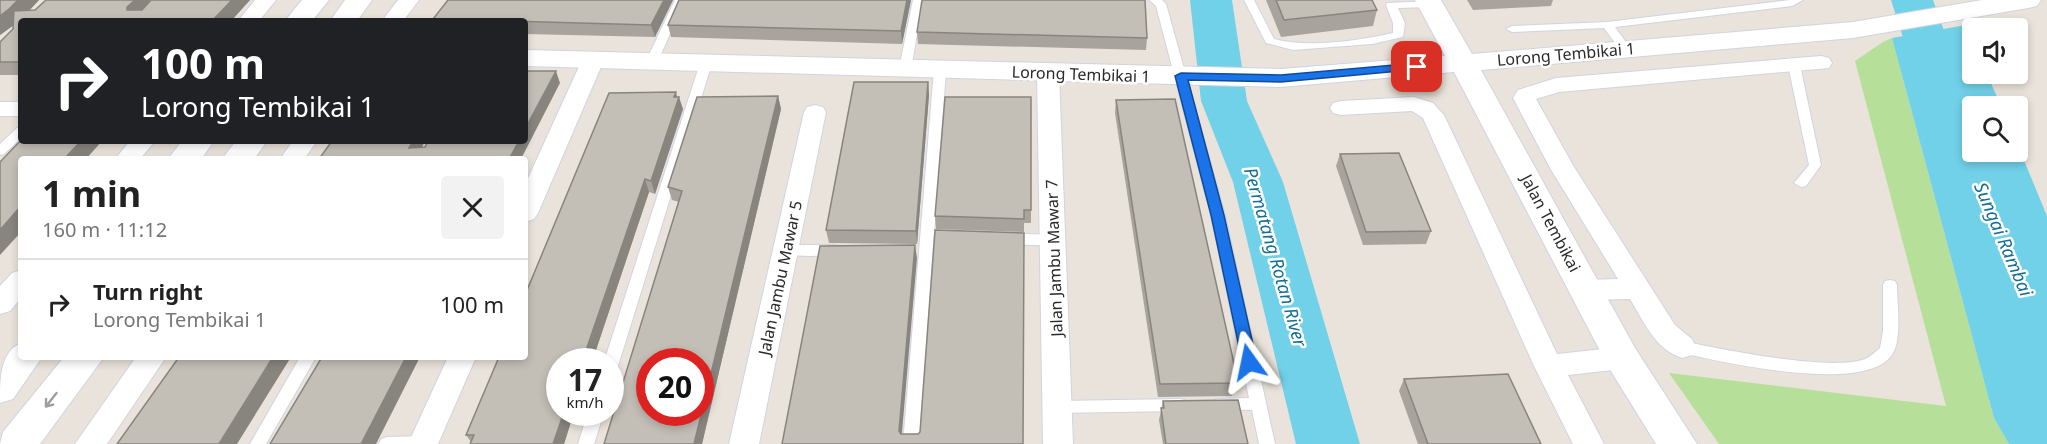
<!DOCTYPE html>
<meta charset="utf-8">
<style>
body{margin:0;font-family:"Noto Sans",sans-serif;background:#f2f2f2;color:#222;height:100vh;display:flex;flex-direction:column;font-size:22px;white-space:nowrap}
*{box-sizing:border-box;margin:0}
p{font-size:20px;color:#767676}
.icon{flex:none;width:33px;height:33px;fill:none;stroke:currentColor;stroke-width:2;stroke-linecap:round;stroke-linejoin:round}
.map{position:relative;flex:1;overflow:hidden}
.drawer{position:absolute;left:18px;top:156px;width:510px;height:204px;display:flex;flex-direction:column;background:#fff;border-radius:6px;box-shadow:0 3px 9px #0003}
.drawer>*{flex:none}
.top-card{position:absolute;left:18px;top:18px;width:510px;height:126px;border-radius:6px;box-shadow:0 3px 9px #0003;background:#202124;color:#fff;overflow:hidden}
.buttons{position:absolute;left:1962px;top:18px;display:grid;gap:12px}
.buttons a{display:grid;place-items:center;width:66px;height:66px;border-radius:6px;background:#fff;box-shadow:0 3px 9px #0003;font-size:30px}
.speed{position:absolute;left:546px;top:348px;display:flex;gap:12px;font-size:30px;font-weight:700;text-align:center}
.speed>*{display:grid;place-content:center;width:78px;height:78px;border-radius:50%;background:#fff;box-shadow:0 3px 9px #0003;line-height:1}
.speed small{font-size:15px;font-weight:400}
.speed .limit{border:9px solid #d22;background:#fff;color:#111}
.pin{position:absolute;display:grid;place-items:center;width:51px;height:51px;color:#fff;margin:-26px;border-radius:12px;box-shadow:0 3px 9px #0006}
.me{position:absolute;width:66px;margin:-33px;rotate:348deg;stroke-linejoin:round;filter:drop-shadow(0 0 4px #0008)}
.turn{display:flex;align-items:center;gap:21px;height:126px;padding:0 24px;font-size:27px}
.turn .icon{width:78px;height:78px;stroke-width:2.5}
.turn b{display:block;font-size:42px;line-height:51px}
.round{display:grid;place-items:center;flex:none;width:63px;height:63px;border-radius:6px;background:#f2f2f2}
.headline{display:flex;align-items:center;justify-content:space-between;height:102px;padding:0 24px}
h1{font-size:36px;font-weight:700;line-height:45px}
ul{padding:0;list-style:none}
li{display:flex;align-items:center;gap:18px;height:90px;padding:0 24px;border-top:2px solid #e0e0e0}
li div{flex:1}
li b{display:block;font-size:22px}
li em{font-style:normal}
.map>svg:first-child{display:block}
</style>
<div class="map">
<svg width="2047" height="444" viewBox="0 0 2047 444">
<rect width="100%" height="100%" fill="#eae3db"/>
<path fill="#b6df99" d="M1892 38 1994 418 2009 444H1719L1669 373 1946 406 1855 61 1883 42Z"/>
<path fill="#71d1e9" d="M1966 25 1972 40V74H1987L2001 106H1972V152H2018V146L2047 216V444H2009L1994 418 1892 38Z"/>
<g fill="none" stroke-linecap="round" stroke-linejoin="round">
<path fill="#71d1e9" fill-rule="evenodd" d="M1190 0H1232L1247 101 1283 182 1360 444H1296L1233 182 1201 101Z
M1891 0H1933L1969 100 1962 110 1946 114 1930 110 1923 100Z"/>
<defs>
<path id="lane" d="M675 0H685L658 61 652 64 648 63 646 61Z
M913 0H923L911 69 905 72 899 69Z
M1149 0H1162L1166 4 1225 215 1275 444H1259L1252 410 1216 409 1214 404 1216 399 1249 398 1211 215 1156 6Z
M1244 0H1254L1274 39C1309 48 1358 41 1393 33V23L1386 5 1387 3 1430 1 1435 4 1430 7 1398 8 1405 23 1403 37 1372 44 1293 50 1266 43Z
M1790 0H1803L1792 6 1615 27 1631 49 1625 52 1621 51 1604 28 1512 32 1506 29 1512 26 1607 22Z
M706 60 712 63 618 366 615 370 610 372V362H604L700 63Z
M1794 62 1800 65 1821 165 1806 186 1801 187 1794 183 1809 165 1788 65Z
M940 67 946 70 919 444H903L934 70Z
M21 127V138L4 154 0 155V144L17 128Z
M1007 233 1053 235 1060 240C1054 248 1006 246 1000 238Z
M786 245H835L842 250C836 258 785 258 779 250Z
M1890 280 1895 281 1897 285C1897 302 1902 338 1893 353 1870 396 1722 362 1682 353L1677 351 1674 347 1677 343 1682 341C1720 349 1831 372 1865 359 1870 357 1875 352 1880 348L1883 331V285L1885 281Z
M300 357H316L266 444H250Z
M1179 399 1185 400 1187 405 1185 410 1179 411 1058 413 1052 412 1050 407 1052 402 1058 401Z
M588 412H604L594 444H578Z
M424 436 430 438 432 444H379L381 439 387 437Z"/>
<path id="street" d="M255 0H276L259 21H238Z
M398 0H419L403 21H382Z
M593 53 601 55 604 60 538 213 534 219 525 222V185L582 60 585 55Z
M1821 56 1829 58 1832 63 1829 68 1559 92 1536 99 1574 167 1675 325 1692 339 1696 347 1692 355 1682 358C1655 349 1644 322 1630 299L1586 300 1576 297 1572 290 1576 283 1586 280 1618 279 1550 168 1513 98 1518 90 1556 78Z
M1048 66 1056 68 1059 73 1073 444H1043L1037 73 1040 68Z
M1414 97 1433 103 1444 115 1557 354 1622 347 1632 350 1636 358 1632 366 1622 369 1568 375 1604 444H1573L1534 366 1423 118 1412 111 1341 115 1333 113 1330 108 1333 103 1341 101Z
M0 102H21V116H0Z
M815 105 823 107 826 112 759 444H729L804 112 807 107Z
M130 141H155L140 159H115Z
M293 141H317L304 159H280Z
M21 270V298L10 311 0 314V286L12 273Z
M136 357H166L107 444H75Z
M448 357H476L438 444H408Z"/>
<path id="secondary" d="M302 0H329L312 21H285Z
M345 0H372L357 21H330Z
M1415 0H1441L1472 54 1853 22 1982 0H2041L2037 6 2028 8 1853 38 1481 70 1635 348 1697 444H1656L1609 368 1454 72 1281 87 525 66V50L1281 69 1445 56Z
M182 141H214L201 159H168Z
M236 141H267L254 159H222Z
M21 343V357H42L13 399 0 403C0 379 0 352 21 343Z
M64 357H104L40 444H0L3 432Z"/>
</defs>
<use href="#lane" stroke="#d0d4e1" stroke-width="2"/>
<use href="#street" stroke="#d0d4e1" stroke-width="2"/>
<use href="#secondary" stroke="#d0d4e1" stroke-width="2"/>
<use href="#lane" fill="#fff" fill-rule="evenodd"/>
<use href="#street" fill="#fff" fill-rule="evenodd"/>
<use href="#secondary" fill="#fff" fill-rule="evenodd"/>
</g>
<path fill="#a8a39d" d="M0 0H39L29 11 35 10 46 0H250L231 21H21V75H0V42L13 29 14 25 0 35Z
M448 0H673L655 37 525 34V21H434L433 19Z
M679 0H911L902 44 671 37 668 25Z
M1266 0H1372L1377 10 1373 26 1281 37Z
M1467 0H1553L1551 6 1473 10Z
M917 32 1147 38 1146 50 918 44Z
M928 82 929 95 917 244 829 243 826 230Z
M778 96 781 109 702 444H604L679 202 672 200 668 187Z
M677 97 683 109 655 194 649 192 592 362H560V412H574L564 444 471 442 466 435Z
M1031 97V223H1024V232L936 229 935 216Z
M1116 100 1237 377 1232 396 1158 397 1115 113Z
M1340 154 1431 231 1426 244 1363 245 1336 166Z
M1404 379 1541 444H1418L1399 391Z
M1163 401 1248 444H1163L1159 420Z"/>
<path fill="#88857f" d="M18 0H39L18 22 0 35V16Z
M135 0H155L135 19 127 10V7Z
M232 0H250L231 21H212Z
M664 0H673L655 37 651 25Z
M907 0H911L902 44 901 31Z
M556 71 560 83 521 159H509L519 141H525V129Z
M928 82 929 95 917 244 916 231Z
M676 92 678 101 679 97 683 109 655 194 651 181Z
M778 96 781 109 702 444H694Z
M81 141H102L86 159H64Z
M413 141H425L416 159 409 148Z
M645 179 649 192 592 362H582Z
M21 206V232L0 255V230Z
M915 245 917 258 901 444 899 431Z
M273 357H291L237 444H219Z
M406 357H420L376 444H361Z
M564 412H574L564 444H553Z"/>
<path fill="#c3beb6" stroke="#88857f" stroke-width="1.5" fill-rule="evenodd" d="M0 0H18L9 9 0 16Z
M46 0H135L127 7V10H142L151 0H232L212 21H21V62H0V42L13 29 14 11 35 10Z
M448 0H664L651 25 433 19Z
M679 0H907L901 31 668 25Z
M922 0H1145L1147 38 917 32Z
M1276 0H1372L1377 10 1284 20Z
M525 71H556L525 129Z
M854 82H928L916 231 826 230Z
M676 92 674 97H679L651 181 645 179 582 362H560V412H564L553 444H470L474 435H466L499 357H525V295L609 93Z
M778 96 694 444H604L682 191 668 187 697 97ZM650 362H700V412H650Z
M945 97H1031V210H1024V219L935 216Z
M1175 99 1237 377 1233 378 1235 383 1160 384 1116 100Z
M21 140V141H81L64 159H21V206L0 230V162Z
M332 141H413L409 148 425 147 428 141H519L509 159H319Z
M1399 153 1431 231 1366 232 1340 154Z
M935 230 1024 233 1023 444H782L820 246 915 245 899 431 901 434H918L920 432Z
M179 357H273L219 444H117Z
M322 357H406L361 444H270Z
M1508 374 1541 444H1428L1404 379Z
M1238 400 1248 444H1166L1161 408H1164L1163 401Z"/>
<defs><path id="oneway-shaft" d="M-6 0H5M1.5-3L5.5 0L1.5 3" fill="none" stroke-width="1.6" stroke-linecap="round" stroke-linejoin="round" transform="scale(1.5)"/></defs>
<use stroke="#9f9f9f" href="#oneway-shaft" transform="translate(51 400) rotate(128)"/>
<path fill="#1a73e8" stroke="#114b97" stroke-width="1.5" d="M1417 63 1423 67 1421 69 1281 82 1188 80 1224 215 1257 362 1254 366H1243L1211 215 1175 76 1181 73 1281 75Z"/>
<g text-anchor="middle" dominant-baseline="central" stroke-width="5" stroke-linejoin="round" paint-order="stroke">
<g font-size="16" fill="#292929" stroke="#fff">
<text transform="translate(1566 54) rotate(-5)">Lorong Tembikai 1</text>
<text transform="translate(1081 74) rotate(2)">Lorong Tembikai 1</text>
<text transform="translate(1551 223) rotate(62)">Jalan Tembikai</text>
<text transform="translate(1054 258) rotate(-92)">Jalan Jambu Mawar 7</text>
<text transform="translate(780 278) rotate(-78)">Jalan Jambu Mawar 5</text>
</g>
<g font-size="18" font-style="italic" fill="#126f93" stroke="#fff">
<text transform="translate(2004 239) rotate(67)">Sungai Rambai</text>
<text transform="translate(1276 257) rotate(74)">Permatang Rotan River</text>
</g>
</g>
</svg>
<div class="buttons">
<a><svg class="icon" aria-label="sound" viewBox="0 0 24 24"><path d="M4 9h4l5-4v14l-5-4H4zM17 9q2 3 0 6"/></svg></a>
<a><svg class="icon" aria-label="search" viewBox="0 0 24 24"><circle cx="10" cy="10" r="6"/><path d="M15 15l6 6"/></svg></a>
</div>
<div class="speed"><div>17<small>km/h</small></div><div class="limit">20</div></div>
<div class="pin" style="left:1417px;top:67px;background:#d93025"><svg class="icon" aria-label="arrive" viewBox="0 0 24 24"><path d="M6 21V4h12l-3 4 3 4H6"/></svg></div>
<svg class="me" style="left:1249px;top:362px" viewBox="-20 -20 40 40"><path d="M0-17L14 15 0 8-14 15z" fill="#1a73e8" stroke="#fff" stroke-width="4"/></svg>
<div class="top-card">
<div class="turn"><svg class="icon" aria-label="right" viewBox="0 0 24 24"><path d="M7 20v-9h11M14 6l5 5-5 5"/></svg><div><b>100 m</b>Lorong Tembikai 1</div></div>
</div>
<section class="drawer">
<div class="headline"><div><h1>1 min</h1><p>160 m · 11:12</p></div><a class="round"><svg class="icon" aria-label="close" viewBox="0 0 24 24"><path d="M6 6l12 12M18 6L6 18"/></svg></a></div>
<ul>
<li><svg class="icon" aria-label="right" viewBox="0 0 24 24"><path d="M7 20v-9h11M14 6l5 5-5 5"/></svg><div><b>Turn right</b><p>Lorong Tembikai 1</p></div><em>100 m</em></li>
</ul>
</section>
</div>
